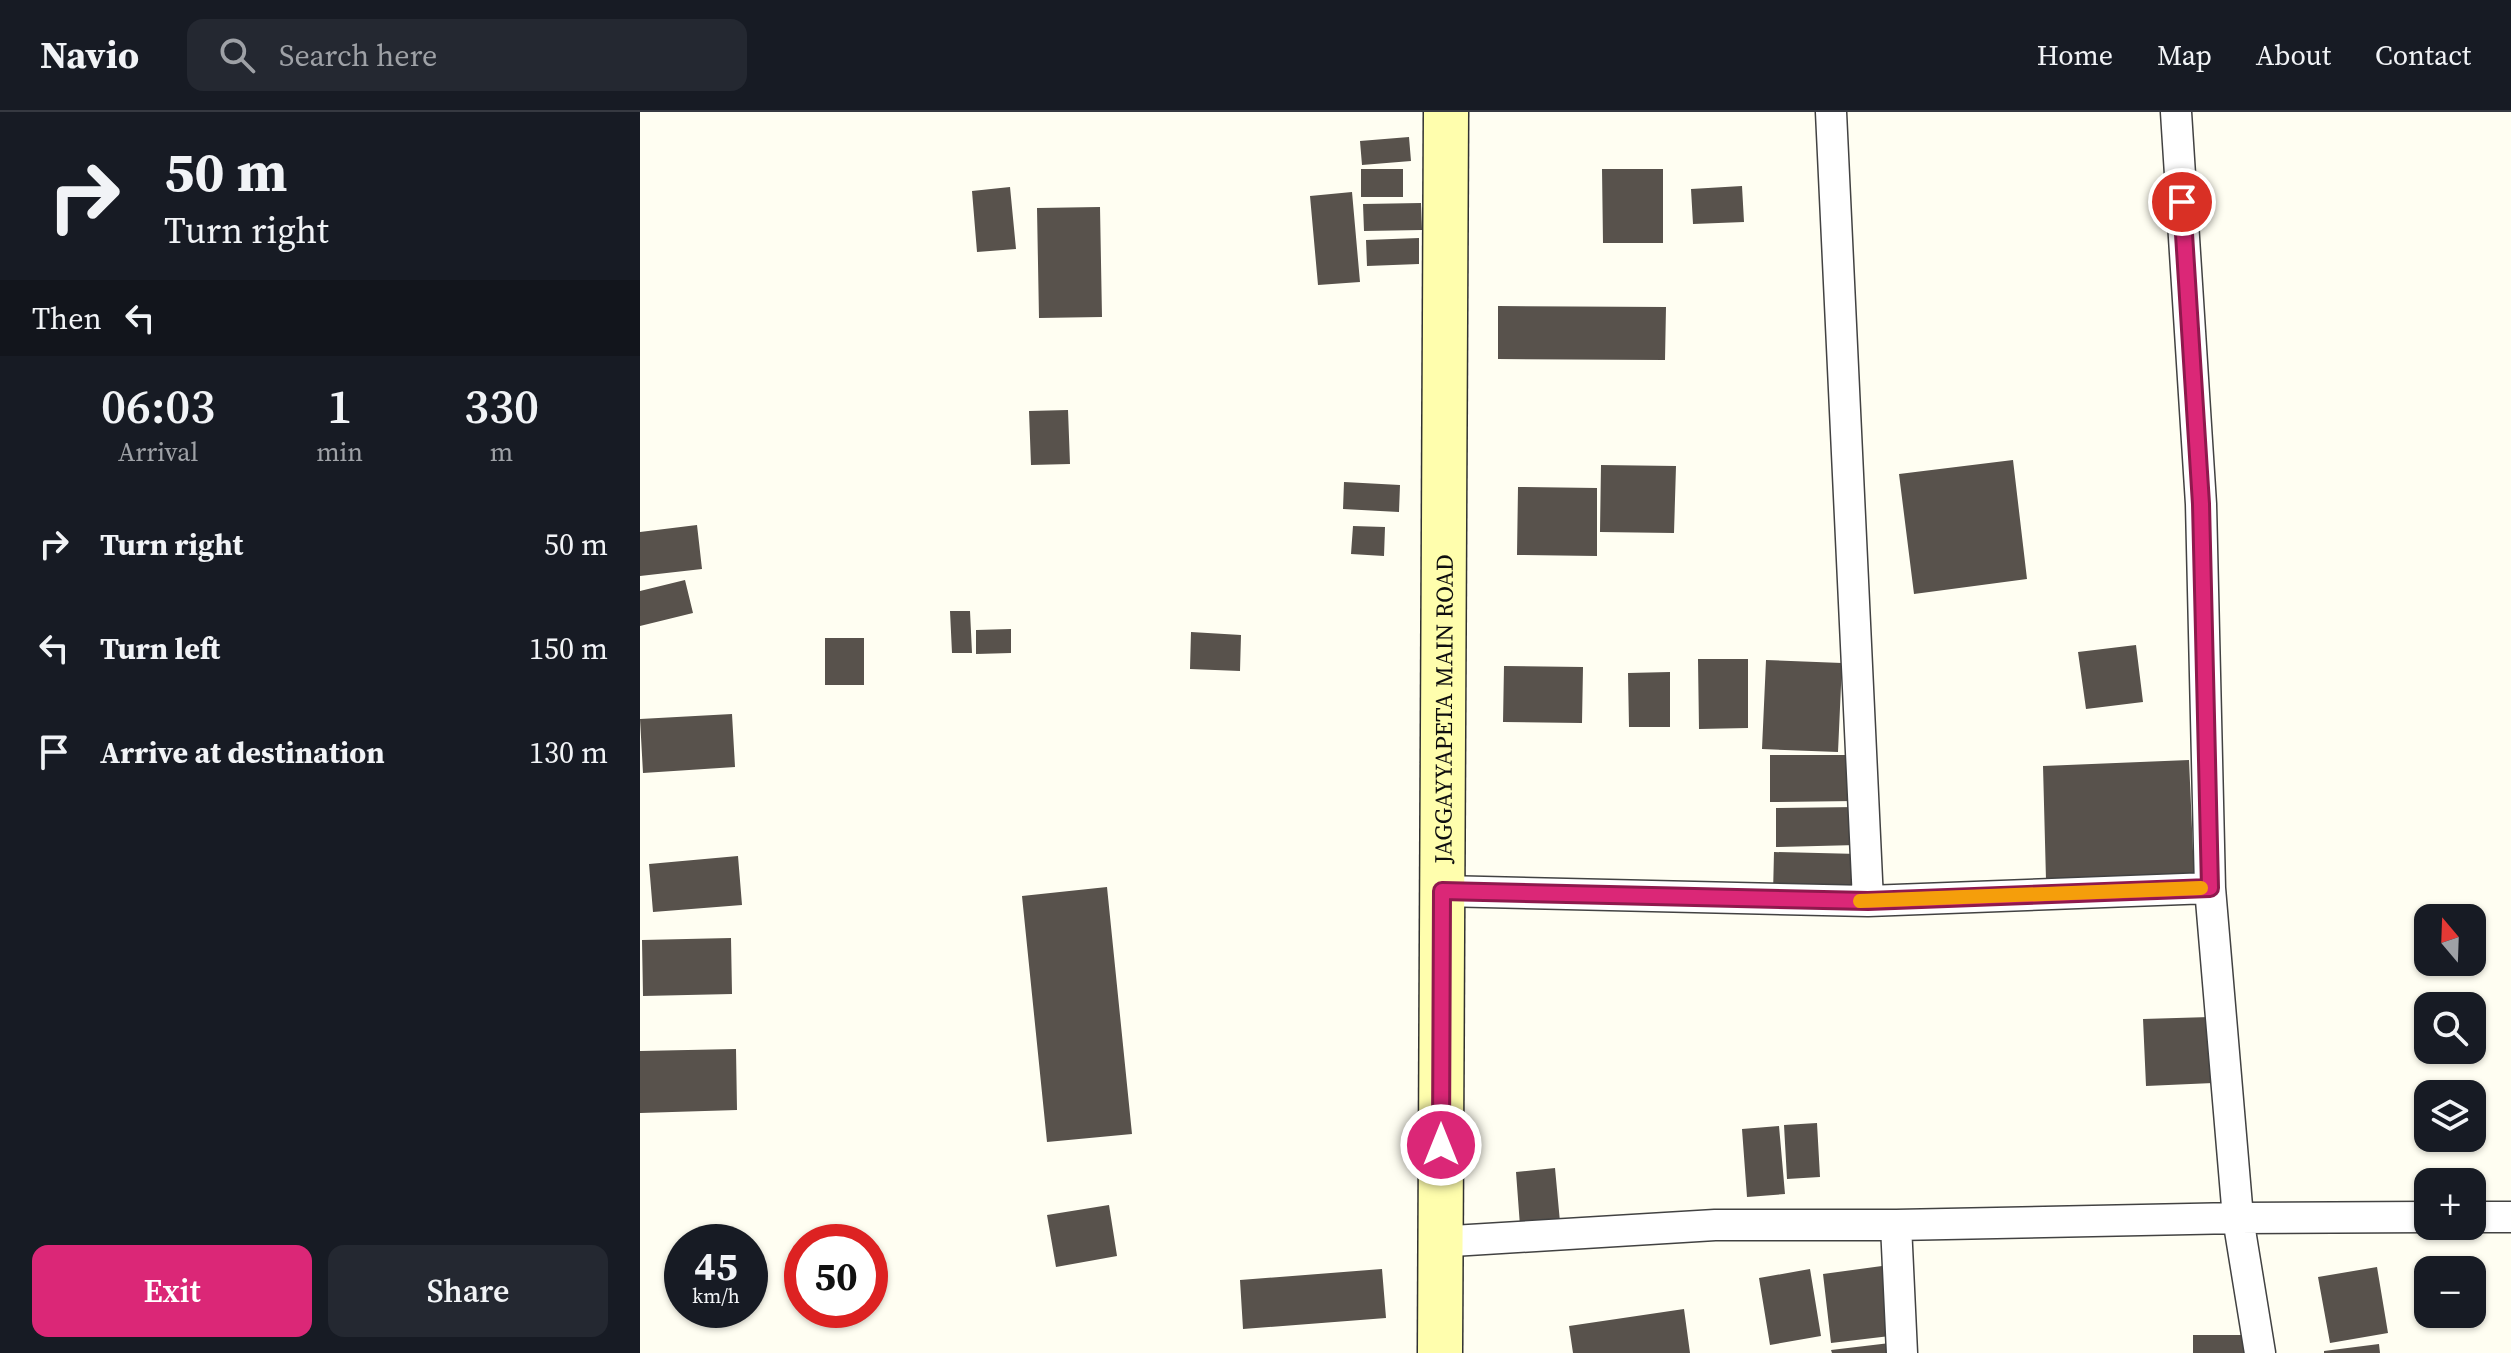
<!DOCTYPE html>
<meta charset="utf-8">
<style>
body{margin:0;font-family:"Source Serif 4",serif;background:#242831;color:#f1f3f6;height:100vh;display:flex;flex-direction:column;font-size:30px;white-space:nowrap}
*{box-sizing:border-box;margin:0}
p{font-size:26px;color:#9ea1a6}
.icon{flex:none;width:44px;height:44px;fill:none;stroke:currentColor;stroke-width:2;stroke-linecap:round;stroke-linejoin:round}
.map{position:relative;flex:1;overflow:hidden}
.sheet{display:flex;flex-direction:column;background:#171b24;width:640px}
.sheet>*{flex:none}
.banner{background:#171b24;color:#f1f3f6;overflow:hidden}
.needle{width:52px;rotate:341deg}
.buttons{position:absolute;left:1774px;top:792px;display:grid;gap:16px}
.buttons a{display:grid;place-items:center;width:72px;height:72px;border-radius:16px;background:#171b24;box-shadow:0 2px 6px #0004;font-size:40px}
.speed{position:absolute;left:24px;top:1112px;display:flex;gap:16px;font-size:40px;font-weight:700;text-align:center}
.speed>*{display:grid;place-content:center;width:104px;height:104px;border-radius:50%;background:#171b24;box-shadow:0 2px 6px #0004;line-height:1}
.speed small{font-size:20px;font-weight:400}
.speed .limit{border:12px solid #d22;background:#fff;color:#111}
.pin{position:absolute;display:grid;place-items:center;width:68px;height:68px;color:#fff;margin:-34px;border:4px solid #fff;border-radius:50%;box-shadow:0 2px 8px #0007}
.me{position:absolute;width:88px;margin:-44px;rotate:0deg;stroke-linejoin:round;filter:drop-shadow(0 0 6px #0008)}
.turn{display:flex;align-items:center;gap:28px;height:168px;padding:0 32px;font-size:36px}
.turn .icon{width:104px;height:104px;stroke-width:2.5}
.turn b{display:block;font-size:56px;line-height:68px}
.then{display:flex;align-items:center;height:76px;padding:0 32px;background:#0003;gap:16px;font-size:30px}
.eta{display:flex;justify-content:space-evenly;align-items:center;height:136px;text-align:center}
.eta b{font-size:48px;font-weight:600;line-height:56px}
.button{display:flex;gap:16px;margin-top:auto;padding:16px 32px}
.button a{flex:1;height:92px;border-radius:16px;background:#db2777;color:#fff;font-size:32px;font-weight:600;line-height:92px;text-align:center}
.button a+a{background:#242831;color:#f1f3f6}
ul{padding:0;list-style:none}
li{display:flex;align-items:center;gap:24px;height:104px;padding:0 32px}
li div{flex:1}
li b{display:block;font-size:30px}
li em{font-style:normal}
header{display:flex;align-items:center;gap:48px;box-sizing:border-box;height:112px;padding:0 40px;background:#171b24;border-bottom:2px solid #363941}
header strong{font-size:38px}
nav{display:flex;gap:44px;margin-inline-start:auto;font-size:28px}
.search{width:560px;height:72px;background:#242831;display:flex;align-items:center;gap:20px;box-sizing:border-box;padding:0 28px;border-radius:16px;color:#9ea1a6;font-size:30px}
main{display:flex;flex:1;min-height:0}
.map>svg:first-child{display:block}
</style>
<header>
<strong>Navio</strong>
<div class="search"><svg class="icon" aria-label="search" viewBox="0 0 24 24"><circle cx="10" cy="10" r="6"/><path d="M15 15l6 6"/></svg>Search here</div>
<nav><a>Home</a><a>Map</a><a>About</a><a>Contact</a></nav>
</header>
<main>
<section class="sheet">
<div class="banner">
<div class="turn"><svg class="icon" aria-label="right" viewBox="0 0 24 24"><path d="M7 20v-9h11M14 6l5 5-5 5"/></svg><div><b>50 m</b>Turn right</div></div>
<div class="then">Then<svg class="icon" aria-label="left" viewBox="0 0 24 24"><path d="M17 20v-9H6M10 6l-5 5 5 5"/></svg></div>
</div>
<div class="eta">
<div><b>06:03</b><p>Arrival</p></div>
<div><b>1</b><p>min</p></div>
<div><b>330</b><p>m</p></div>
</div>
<ul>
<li><svg class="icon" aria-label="right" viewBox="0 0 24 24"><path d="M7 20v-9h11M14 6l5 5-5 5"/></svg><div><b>Turn right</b></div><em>50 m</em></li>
<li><svg class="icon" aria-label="left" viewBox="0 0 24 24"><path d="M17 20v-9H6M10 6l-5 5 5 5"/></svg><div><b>Turn left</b></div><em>150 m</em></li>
<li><svg class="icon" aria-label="arrive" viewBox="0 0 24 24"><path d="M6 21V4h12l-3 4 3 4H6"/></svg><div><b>Arrive at destination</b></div><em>130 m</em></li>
</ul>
<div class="button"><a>Exit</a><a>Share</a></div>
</section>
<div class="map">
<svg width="1871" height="1241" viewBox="0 0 1871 1241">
<rect width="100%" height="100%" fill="#fffef2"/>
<path fill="#58524c" d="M769 25 771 49 722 53 720 29Z
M721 57H763V85H721Z
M962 57H1023V131H963Z
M1102 74 1104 110 1053 112 1051 77Z
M370 75 376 137 337 140 332 79Z
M712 80 720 170 678 173 670 84Z
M781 91 782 118 724 119 723 92Z
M460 95 462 205 399 206 397 96Z
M779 126V152L727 154 726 128Z
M858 194 1026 195 1025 248 858 247Z
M428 298 430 352 391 353 389 299Z
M1373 348 1387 467 1274 482 1259 362Z
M961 353 1036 354 1034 421 960 420Z
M704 370 760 373 759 400 703 397Z
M878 375 957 376V444L877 443Z
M57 413 62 457 0 464V420Z
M713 414 745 415 744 444 711 442Z
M45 468 53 501 0 514V479Z
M310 499H330L332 541H312Z
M371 517V541L336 542V518Z
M551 520 601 523 600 559 550 557Z
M185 526H224V573H185Z
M1496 533 1503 590 1446 597 1438 540Z
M1058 547H1108V616L1059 617Z
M1126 548 1202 551 1198 640 1122 637Z
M864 554 943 555 942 611 863 610Z
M1030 560V615H989L988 561Z
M92 602 95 655 3 661 0 607Z
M1130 643H1214V689L1130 690Z
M1549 648 1554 762 1406 768 1403 654Z
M1217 695V733L1136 735V696Z
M1134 740 1219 742 1218 783 1133 782Z
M98 744 102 793 13 800 9 752Z
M467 775 492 1022 407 1030 382 784Z
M91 826 92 882 3 884 2 828Z
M1570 905 1573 971 1506 974 1503 907Z
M96 937 97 998 0 1001V939Z
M1177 1011 1180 1065 1147 1067 1144 1013Z
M1139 1014 1145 1082 1107 1085 1102 1017Z
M915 1056 920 1110 880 1114 876 1060Z
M469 1093 477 1144 416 1155 407 1103Z
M1242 1154 1250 1224 1191 1231 1183 1162Z
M1737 1155 1748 1221 1690 1231 1678 1165Z
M742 1157 746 1206 603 1217 600 1168Z
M1170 1157 1181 1224 1130 1233 1119 1166Z
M1044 1197 1050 1241H933L929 1214Z
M1553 1223H1608L1609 1241H1553Z
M1250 1231 1251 1241H1192L1191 1238Z
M1739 1232 1740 1241H1684V1239Z"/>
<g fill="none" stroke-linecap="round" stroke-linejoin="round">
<defs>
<path id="street" d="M1191 0 1228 789
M1536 0 1561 392 1570 776 1598 1106 1620 1241
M802 779 1228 789 1570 776
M1832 1105H1871
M1256 1113 1262 1241
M796 1130 1075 1113H1256L1598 1106 1788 1105"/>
<g id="secondary">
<path id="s1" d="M800 1241 806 0"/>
</g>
</defs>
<use href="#street" stroke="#424242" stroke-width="33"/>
<use href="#secondary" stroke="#313131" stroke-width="47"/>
<use href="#street" stroke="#fff" stroke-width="30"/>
<use href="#secondary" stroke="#fffead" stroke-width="44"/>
</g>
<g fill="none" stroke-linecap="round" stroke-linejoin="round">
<defs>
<path id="route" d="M801 1033 802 779 1228 789 1570 776 1561 392 1542 90"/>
</defs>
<use href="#route" stroke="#8e194d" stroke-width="20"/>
<use href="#route" stroke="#db2777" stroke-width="14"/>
<path stroke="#f59e0b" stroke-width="14" d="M1220 789 1561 776"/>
</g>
<g text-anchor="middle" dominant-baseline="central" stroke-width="8" stroke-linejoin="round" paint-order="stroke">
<g font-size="24" fill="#0f0f0f" stroke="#fff">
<text stroke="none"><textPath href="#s1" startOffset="644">JAGGAYYAPETA MAIN ROAD</textPath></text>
</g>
</g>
</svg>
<div class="buttons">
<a><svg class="needle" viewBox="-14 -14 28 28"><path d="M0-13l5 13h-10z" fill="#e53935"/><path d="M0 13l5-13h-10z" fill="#9ea1a6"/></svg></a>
<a><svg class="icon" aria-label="search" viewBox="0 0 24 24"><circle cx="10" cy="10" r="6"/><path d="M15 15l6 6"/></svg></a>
<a><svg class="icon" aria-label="layers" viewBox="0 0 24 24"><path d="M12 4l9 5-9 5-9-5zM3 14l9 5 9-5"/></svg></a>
<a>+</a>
<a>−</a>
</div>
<div class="speed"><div>45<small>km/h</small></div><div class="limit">50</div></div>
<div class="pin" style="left:1542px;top:90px;background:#d93025"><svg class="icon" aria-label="arrive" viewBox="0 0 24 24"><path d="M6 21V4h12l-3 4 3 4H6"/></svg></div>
<svg class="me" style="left:801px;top:1033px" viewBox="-20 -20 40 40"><circle r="17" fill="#db2777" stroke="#fff" stroke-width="3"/><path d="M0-11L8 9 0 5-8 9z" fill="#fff"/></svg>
</div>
</main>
